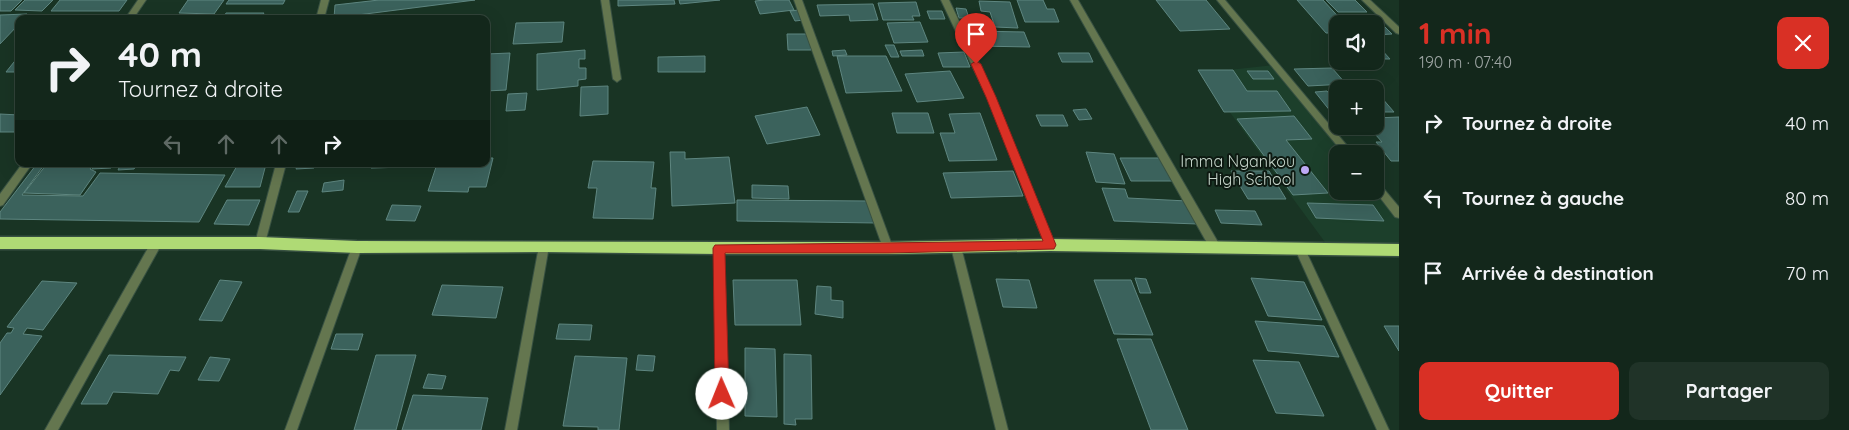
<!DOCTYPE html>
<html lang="fr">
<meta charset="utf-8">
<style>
body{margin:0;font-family:Quicksand,sans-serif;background:#203328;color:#f1f3f6;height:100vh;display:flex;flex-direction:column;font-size:19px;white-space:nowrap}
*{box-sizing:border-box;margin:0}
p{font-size:16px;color:#9da5a3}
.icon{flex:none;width:28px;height:28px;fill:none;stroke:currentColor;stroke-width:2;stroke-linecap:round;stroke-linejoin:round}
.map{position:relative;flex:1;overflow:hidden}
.sheet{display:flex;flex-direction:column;background:#13271b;width:450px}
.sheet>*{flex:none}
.top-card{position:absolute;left:15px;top:15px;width:475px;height:152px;border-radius:10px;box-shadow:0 5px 20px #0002,0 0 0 1px #32443a;background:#13271b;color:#f1f3f6;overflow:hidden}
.controls{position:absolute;left:1329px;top:15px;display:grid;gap:10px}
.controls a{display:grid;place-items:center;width:55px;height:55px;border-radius:10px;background:#13271b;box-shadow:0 5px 20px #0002,0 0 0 1px #32443a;font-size:25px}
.pin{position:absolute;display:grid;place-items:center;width:42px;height:42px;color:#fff;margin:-51px -21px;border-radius:50% 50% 50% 0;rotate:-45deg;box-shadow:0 0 5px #0007}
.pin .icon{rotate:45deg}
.me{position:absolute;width:55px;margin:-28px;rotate:359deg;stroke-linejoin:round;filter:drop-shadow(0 0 4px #0008)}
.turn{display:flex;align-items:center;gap:18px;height:105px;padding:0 20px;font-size:22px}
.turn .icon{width:65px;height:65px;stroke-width:2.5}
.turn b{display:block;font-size:35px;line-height:42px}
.lanes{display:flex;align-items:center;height:48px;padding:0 20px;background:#0003;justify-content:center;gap:25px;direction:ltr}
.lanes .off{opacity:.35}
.round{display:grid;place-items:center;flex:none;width:52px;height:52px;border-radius:10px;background:#203328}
.summary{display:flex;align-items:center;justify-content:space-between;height:85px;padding:0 20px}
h1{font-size:30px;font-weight:800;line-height:38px;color:#d93025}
.button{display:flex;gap:10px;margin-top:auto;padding:10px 20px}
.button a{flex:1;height:58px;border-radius:10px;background:#d93025;color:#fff;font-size:20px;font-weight:800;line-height:58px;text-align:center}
.button a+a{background:#203328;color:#f1f3f6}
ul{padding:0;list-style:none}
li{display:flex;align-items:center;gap:15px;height:75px;padding:0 20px}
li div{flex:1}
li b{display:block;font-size:19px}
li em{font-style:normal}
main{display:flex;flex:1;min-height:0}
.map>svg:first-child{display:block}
</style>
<main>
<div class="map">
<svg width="1399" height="430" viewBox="0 0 1399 430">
<rect width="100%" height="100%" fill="#193424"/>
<path fill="#1c3f2b" d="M1275 65 1349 154H1338V191H1375V185L1399 214V250L1330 249 1201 73Z"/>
<path fill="#3b625c" stroke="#5e8680" d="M0 0H22L11 11H0Z
M25 0H53L42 11 15 10Z
M60 0H127L119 11H51Z
M188 0H224L214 14 179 13Z
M229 0H285L283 4H226Z
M379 0H475L334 18 335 5Z
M618 0H674L675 4 618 6Z
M679 0H720L680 4Z
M765 0H789L794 10 760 14 755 1Z
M1017 0H1043L1047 9H1054L1059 22H1025Z
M1156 0H1206L1230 29 1180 31Z
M1297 0H1323L1343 22H1380L1392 34 1375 35V24H1338V33H1326Z
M1326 0H1355L1367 12H1338Z
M979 1 1010 2 1018 28 995 27 990 12 981 11Z
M916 2 920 16H912L914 20H883L878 3Z
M873 4 878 20 850 21 849 15 820 16 817 5Z
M956 8 966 9 969 18H959Z
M799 10 804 20 795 21 790 11Z
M927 11H942L945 19H930Z
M226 13H264L260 19H223Z
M27 14 23 19H19V24L0 44V15Z
M564 22 562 42 513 44 516 23Z
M920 22 928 42 894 43 887 23Z
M972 31 1024 32 1030 47 977 46Z
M787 34H809L811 50H788Z
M885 45H894L899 57H891Z
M1375 47H1379L1390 59H1375Z
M585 50V59H579V68H586V79L578 80V86L537 90V54Z
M845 50 847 55 833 56 832 51Z
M922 50 924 56H902L900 51Z
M964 52 970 67H943L938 53Z
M510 53 506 90 486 91V54Z
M1058 53H1089L1093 62H1062Z
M705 56V72H658V57Z
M837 56H886L902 91 846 93Z
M18 57 19 72H6Z
M1332 68 1346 84 1308 86 1294 69Z
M1198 70H1233L1247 91H1277L1291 111 1224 112Z
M950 71 964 98 917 102 905 74Z
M1247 71H1268L1274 79H1253Z
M608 86V114L580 116 581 87Z
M1375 90 1394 112H1375Z
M1327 91 1338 104V111L1331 112 1315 92Z
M527 93 525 110 506 111 508 94Z
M807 107 820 135 767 144 755 116Z
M1086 109 1092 119 1079 120 1073 110Z
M892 113H928L934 133H897Z
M980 113 997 160 949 161 940 133H955L949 114Z
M0 114 19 115V132H0Z
M1036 115H1063L1068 126H1041Z
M1294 116 1312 139 1286 140 1328 193 1293 195 1237 119Z
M1399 117V161H1391L1376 142H1382L1368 126H1375V118Z
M670 152H685V159L729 157 735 203 672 206Z
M1086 152 1114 154 1125 184 1096 182Z
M486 158H493L486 187H469L468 192 428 191 437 164H486Z
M1120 158H1161L1174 181H1131Z
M593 161 654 162 651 188H656L653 219 593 218 597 188H588Z
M66 164H94L90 169 96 172 80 195 24 193 46 165 64 166Z
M95 164H114L111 168 92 169Z
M121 164H137L134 169 118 170Z
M238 164H266L260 187H225Z
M298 164H315L314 168 296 169Z
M373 164H407L406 167 371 168Z
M36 165H44L22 195 83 196 100 173 225 175 199 222 0 219V212Z
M1013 171 1023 196 951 198 943 173Z
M1231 171H1269L1286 199H1248Z
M344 180 343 190 322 192 324 183Z
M752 185 788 186 789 199 752 198Z
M1102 188 1125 189 1128 198 1187 201 1198 224 1114 221Z
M297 191H308L299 212H288Z
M227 200H260L249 225 214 224Z
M737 200 869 201 877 223 737 221Z
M1307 203 1373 205 1384 221 1316 218Z
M392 205 421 206 415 221 386 220Z
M1215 210 1255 211 1262 225 1221 223Z
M1135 278 1146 279 1151 293H1140Z
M1251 278 1304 282 1322 320 1268 316Z
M996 279 1029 280 1037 308 1003 307Z
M220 280 242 282 222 321 199 320Z
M733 280H797L801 325H735Z
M1094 280H1131L1153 335 1114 334Z
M42 281 77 283 43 330 27 328 23 334 42 336 0 395V343L7 333H11L14 328 7 327Z
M442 285 503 287 496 318 432 315Z
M817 286 831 287V300L843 301V318L815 314Z
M1255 321 1324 326 1339 357 1268 351Z
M559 324 592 325 590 340 556 339Z
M1384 326H1399V351Z
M336 334H363L358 350 331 349Z
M1117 339H1151L1188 430H1151Z
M745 348 775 349 777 417 745 416Z
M784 354 811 355 812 419H795L796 425 784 424Z
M109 355 186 357 179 371 170 370 158 394 113 392 107 404H81Z
M376 355H416L396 430H354Z
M638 355 655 356 653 371 636 370Z
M575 356 627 358 619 430H598V427L563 426Z
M210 357 230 359 219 381 198 380Z
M1253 360 1299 362 1324 416 1276 413Z
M428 374 446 376 442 389 423 388Z
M413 395 488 398 481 430H402Z"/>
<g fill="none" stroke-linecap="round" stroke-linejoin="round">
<defs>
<path id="street" d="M138 0H146L133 19H125Z
M321 0H329L324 19H316Z
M601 0H609L621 79 617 82 613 79Z
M794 0H802L893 248 892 251H884L883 248Z
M941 0H949L995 97 1055 245 1054 248H1046L1045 245 987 97Z
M1070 0H1078L1219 244 1220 247 1219 250H1211Z
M1217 0H1225L1354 154H1344Z
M1362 0H1370L1399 27V34L1396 33Z
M22 164H32L3 205 0 206V194Z
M276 164H286L265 243 264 246H256L255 243Z
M1375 181 1378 182 1399 207V218L1395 217 1375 191Z
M156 240 160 241 161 244 160 247 58 430H45L152 241Z
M544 242 548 243 549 246 517 430H505L539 246 540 243Z
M357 243 361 244 362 247 297 430H285L352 247 353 244Z
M956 243 960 244 961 247 1008 430H996L951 247 952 244Z
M719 244 723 245 724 248 729 430H717L714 248 715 245Z
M1300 245 1304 246 1305 249 1389 430H1377L1295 249 1296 246Z"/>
<path id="highway" d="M0 237H260L357 241 719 242H888L1050 239 1399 244V256L1050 251 888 254H719L544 252 357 253 260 249H0Z"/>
</defs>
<use href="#street" stroke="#385142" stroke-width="2"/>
<use href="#highway" stroke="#385142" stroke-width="3"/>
<use href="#street" fill="#64764f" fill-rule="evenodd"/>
<use href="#highway" fill="#afda75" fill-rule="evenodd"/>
</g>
<path fill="#d93025" stroke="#8d1f18" d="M976 61 981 64 996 97 1056 245 1054 249 888 253H725L729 394 727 398 722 400 717 398 715 394 713 248 715 245 1043 241 986 97 971 64Z"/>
<circle fill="#bea9f5" stroke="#0d1911" stroke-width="2" cx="1305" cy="170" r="5"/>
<g text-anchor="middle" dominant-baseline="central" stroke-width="4" stroke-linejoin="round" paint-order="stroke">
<g font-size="16" fill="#c6d6cb" stroke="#0d1911" text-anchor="end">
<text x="1295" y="161">Imma Ngankou<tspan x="1295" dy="18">High School</tspan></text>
</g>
</g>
</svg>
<div class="controls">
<a><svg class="icon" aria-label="sound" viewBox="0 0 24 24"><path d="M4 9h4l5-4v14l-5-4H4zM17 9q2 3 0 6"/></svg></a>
<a>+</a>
<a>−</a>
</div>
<div class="pin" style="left:976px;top:64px;background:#d93025"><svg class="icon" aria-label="arrive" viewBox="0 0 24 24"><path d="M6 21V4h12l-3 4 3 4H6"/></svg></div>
<svg class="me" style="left:722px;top:394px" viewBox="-20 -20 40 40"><circle r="19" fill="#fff"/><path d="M0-13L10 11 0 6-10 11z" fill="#d93025"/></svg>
<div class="top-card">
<div class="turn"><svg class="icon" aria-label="right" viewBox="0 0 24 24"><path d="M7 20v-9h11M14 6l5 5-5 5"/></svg><div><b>40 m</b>Tournez à droite</div></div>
<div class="lanes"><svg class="icon off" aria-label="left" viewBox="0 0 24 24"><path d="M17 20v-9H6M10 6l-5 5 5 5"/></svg><svg class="icon off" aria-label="ahead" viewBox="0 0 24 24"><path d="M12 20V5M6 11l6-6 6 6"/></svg><svg class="icon off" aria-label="ahead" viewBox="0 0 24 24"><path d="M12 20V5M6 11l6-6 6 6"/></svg><svg class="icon" aria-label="right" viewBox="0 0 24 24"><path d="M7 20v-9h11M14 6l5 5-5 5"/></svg></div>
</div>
</div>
<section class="sheet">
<div class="summary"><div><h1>1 min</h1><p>190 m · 07:40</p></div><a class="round" style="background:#d93025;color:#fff"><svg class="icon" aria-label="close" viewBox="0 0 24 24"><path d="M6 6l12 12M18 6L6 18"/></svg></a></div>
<ul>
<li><svg class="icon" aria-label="right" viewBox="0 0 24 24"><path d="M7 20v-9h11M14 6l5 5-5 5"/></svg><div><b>Tournez à droite</b></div><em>40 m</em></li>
<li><svg class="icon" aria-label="left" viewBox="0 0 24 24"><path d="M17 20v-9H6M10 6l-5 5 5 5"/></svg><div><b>Tournez à gauche</b></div><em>80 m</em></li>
<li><svg class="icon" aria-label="arrive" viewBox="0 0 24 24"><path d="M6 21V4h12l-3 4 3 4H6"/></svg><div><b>Arrivée à destination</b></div><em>70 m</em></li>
</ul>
<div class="button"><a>Quitter</a><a>Partager</a></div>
</section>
</main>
